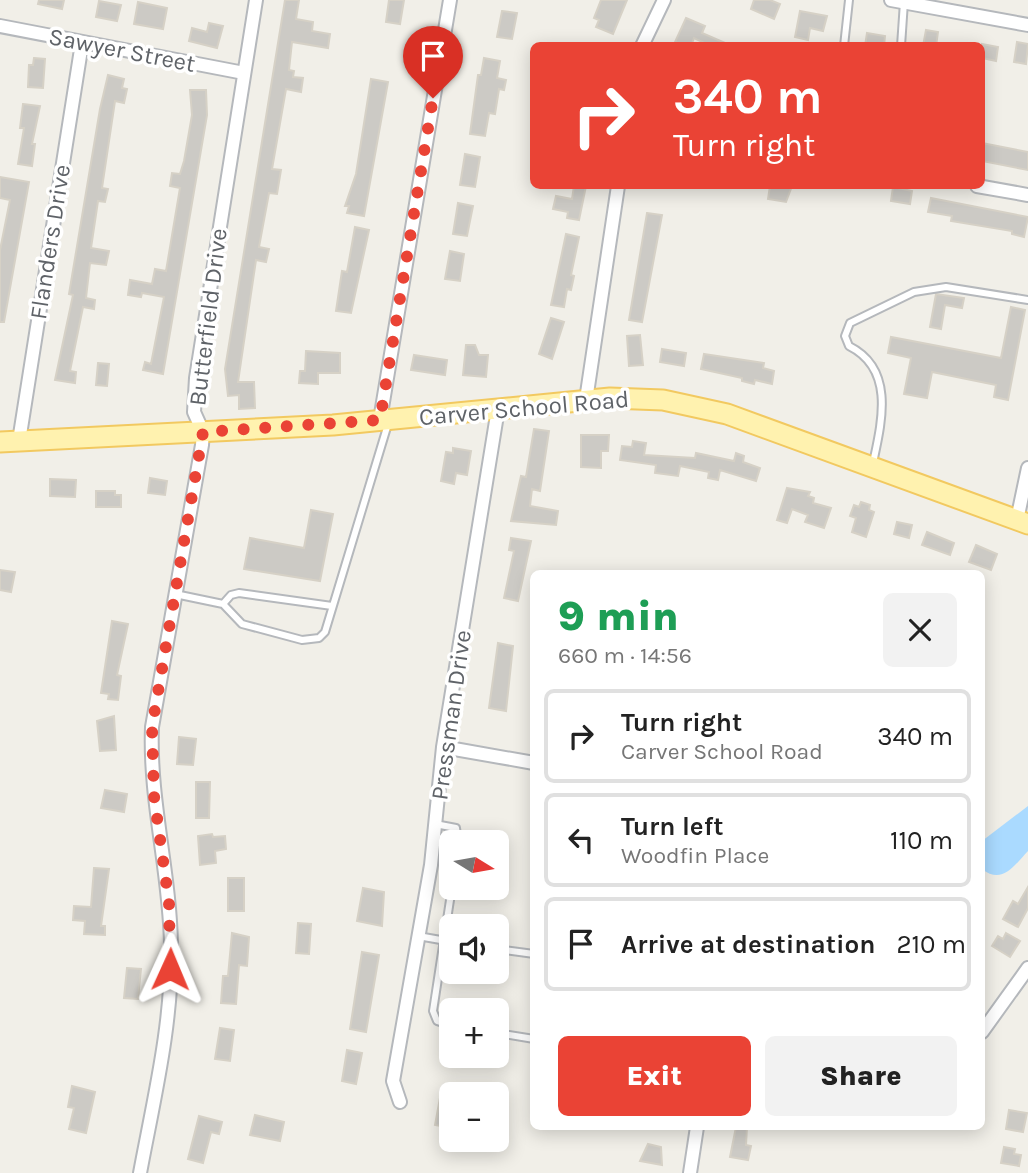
<!DOCTYPE html>
<meta charset="utf-8">
<style>
body{margin:0;font-family:Karla,sans-serif;background:#f2f2f2;color:#222;height:100vh;display:flex;flex-direction:column;font-size:26px;white-space:nowrap}
*{box-sizing:border-box;margin:0}
p{font-size:23px;color:#767676}
.icon{flex:none;width:38px;height:38px;fill:none;stroke:currentColor;stroke-width:2;stroke-linecap:round;stroke-linejoin:round}
.map{position:relative;flex:1;overflow:hidden}
.panel{position:absolute;left:530px;top:570px;width:455px;height:560px;display:flex;flex-direction:column;background:#fff;border-radius:10px;box-shadow:0 4px 18px #0003}
.panel>*{flex:none}
.banner{position:absolute;left:530px;top:42px;width:455px;height:147px;border-radius:10px;box-shadow:0 4px 18px #0003;background:#ea4335;color:#fff;overflow:hidden}
.needle{width:46px;rotate:101deg}
.controls{position:absolute;left:439px;top:830px;display:grid;gap:14px}
.controls a{display:grid;place-items:center;width:70px;height:70px;border-radius:10px;background:#fff;box-shadow:0 4px 18px #0003;font-size:35px}
.pin{position:absolute;display:grid;place-items:center;width:60px;height:60px;color:#fff;margin:-72px -30px;border-radius:50% 50% 50% 0;rotate:-45deg;box-shadow:0 0 7px #0007}
.pin .icon{rotate:45deg}
.me{position:absolute;width:77px;margin:-38px;rotate:1deg;stroke-linejoin:round;filter:drop-shadow(0 0 5px #0008)}
.turn{display:flex;align-items:center;gap:24px;height:147px;padding:0 28px;font-size:32px}
.turn .icon{width:91px;height:91px;stroke-width:2.5}
.turn b{display:block;font-size:49px;line-height:60px}
.round{display:grid;place-items:center;flex:none;width:74px;height:74px;border-radius:10px;background:#f2f2f2}
.head{display:flex;align-items:center;justify-content:space-between;height:119px;padding:0 28px}
h1{font-size:42px;font-weight:800;line-height:52px;color:#1e9e55}
.button{display:flex;gap:14px;margin-top:auto;padding:14px 28px}
.button a{flex:1;height:80px;border-radius:10px;background:#ea4335;color:#fff;font-size:28px;font-weight:800;line-height:80px;text-align:center}
.button a+a{background:#f2f2f2;color:#222}
ul{padding:0;list-style:none}
li{display:flex;align-items:center;gap:21px;height:94px;margin:0 14px 10px;padding:0 14px;border:4px solid #e0e0e0;border-radius:10px}
li div{flex:1}
li b{display:block;font-size:26px}
li em{font-style:normal}
.map>svg:first-child{display:block}
</style>
<div class="map">
<svg width="1028" height="1173" viewBox="0 0 1028 1173">
<rect width="100%" height="100%" fill="#f1efe8"/>
<path fill="#aadaff" d="M1028 806V851C1014 866 1002 885 982 869V841Z"/>
<path fill="#cccac5" stroke="#d6d1c6" stroke-width="2" d="M39 0H64L62 9 38 4Z
M285 0H299L296 19 313 22 312 31 330 34 328 48 292 42 289 70 294 71 293 77 303 78 301 92 286 89 272 169 281 170 277 194 269 193 259 247 269 249 266 262 256 260 238 382H254L255 408 239 409V395L228 396 225 369Z
M389 0H404L400 24 386 22Z
M601 0H627L613 34 596 27 599 20 594 18Z
M754 0H770L780 4 774 19 751 9Z
M99 1 121 5 117 21 96 17Z
M138 2 167 8 163 29 134 24Z
M502 11 517 13 512 39 497 37Z
M800 11 827 16 823 31 810 28 808 40 795 37Z
M686 18 705 26 702 33 732 46H711L694 38 691 46 675 42Z
M209 23 223 26 217 48 189 41 192 28 207 32Z
M926 30 938 32 936 46H923Z
M867 33 885 36 884 46H865Z
M1017 42 1028 44 1026 64 1014 62Z
M982 44 998 47 996 61 982 58Z
M34 58 45 59 43 88 28 87 29 65H33Z
M484 58 500 61 497 78 506 80 504 90 499 89 495 114 489 113 485 136 470 134 478 75H481Z
M108 75 124 79 122 88 127 89 124 103 115 101 103 181 102 188 108 189 105 202 98 201 91 248 109 251 106 265 90 263 86 298 95 300 94 309 83 307 70 371 76 372 75 383 55 380 73 295 69 294 100 109Z
M371 79 388 82 364 216 347 213 349 206H345L356 174Z
M190 90H206L207 115 163 374 143 370 145 362 151 364 164 297 142 293 141 297 128 295 130 280 152 284 155 269 166 271 180 188 170 186 172 173 180 174 184 161 192 115Z
M23 104 40 106 32 144H35L32 166 18 164 24 128H20Z
M982 143 1028 152V170L982 161Z
M465 154 480 157 475 187 460 185Z
M0 177 29 182 4 322H0V250L10 200 0 198Z
M574 186H586L579 220 567 218 568 212 553 209 556 196 572 199Z
M770 186H792L786 202 768 199Z
M893 187 912 191 910 204 891 201Z
M931 198 1028 217 1024 237 1012 234V231L951 221 952 216 928 212Z
M458 203 473 206 467 236 453 234Z
M647 213 662 215 642 322 629 320Z
M355 227 369 230 351 313 336 311 342 271 347 272Z
M566 234 579 237 571 275 574 276 571 290 567 289 564 307 551 305Z
M450 251 464 254 460 281 445 279Z
M936 294 964 298 962 308 945 305 941 329 930 327Z
M1011 307 1025 310 1008 400 994 397 996 385 932 372 927 398 904 394 911 358 888 353 891 337 1001 358Z
M551 318 564 322 552 359 539 354Z
M640 335 643 365 629 366 627 336Z
M466 345H475L479 355H488L486 377 463 375Z
M662 349 686 353 684 366 660 362Z
M306 351 340 353V373H318V384L299 383 300 371H305Z
M704 354 764 363 763 368 774 371 772 384 755 380 754 384 742 381V378L701 369Z
M414 355 447 360 445 375 411 370Z
M98 363 109 364 107 386 96 385Z
M534 429 549 431 540 491 532 489 530 506 558 511 556 525 511 521 521 476 526 477Z
M581 435H609L608 451H601V468L581 467Z
M633 441 646 443 644 455 695 458 696 453 734 461 736 453 744 456 743 462 760 468 756 481 720 470 718 480 708 478 709 472 680 466 678 476 655 473 656 465 620 460 622 446 632 447Z
M453 448 471 451 467 475 456 473 454 484 441 481 446 452 453 453Z
M150 478 167 481 165 495 148 493Z
M50 479 76 480 75 497 50 496Z
M787 488 810 492 808 496 814 498 813 503 831 508 824 528 805 522 808 515 792 509 787 523 777 520Z
M96 491H115V495H121V507H96Z
M861 502 870 505 869 510 874 512 866 537 852 532 856 518 850 516 854 505 859 507Z
M311 510 333 514 320 581 244 569 250 538 304 548Z
M897 522 912 525 909 538 894 534Z
M927 532 954 543 950 555 922 545Z
M511 538 531 541 518 601 504 598 514 551 509 550Z
M976 545 997 554 991 570 969 562Z
M0 570 15 572 11 592 0 590Z
M112 621 128 624 117 675 121 676 118 700 108 699 109 694 101 693Z
M498 643 513 646 506 711 489 708Z
M114 716 116 750 100 751 97 721Z
M179 737 196 739 193 765 177 764Z
M196 782H210L209 818H196Z
M105 790 127 794 124 812 101 808Z
M212 834 213 837 225 836 226 849 215 851 216 863 200 865 198 836Z
M94 868 109 869 101 926H105V935L84 934 85 921 73 920 74 906 91 907Z
M228 878H244V911H228Z
M1028 887V908L1018 927 1003 919 1013 901 1018 904Z
M363 888 384 892 382 926 357 921Z
M298 923 311 924 309 954 296 953Z
M232 933 249 937 247 966 239 965 236 1004 221 1003 223 976H228Z
M1006 933 1020 941 1010 957 992 946 998 936 1003 939Z
M362 952 379 955 366 1032 350 1029Z
M127 968 141 969 138 999 124 998Z
M220 1028 234 1030 230 1061 215 1059Z
M347 1050 362 1053 356 1084 342 1081Z
M72 1086 95 1092 86 1133 69 1129 74 1108 68 1107Z
M440 1098 452 1100V1128L435 1125Z
M1009 1110 1027 1113 1023 1132 1006 1129Z
M255 1115 284 1122 280 1141 250 1135Z
M199 1116 222 1122 219 1134 211 1132 203 1163 188 1159Z
M736 1127H747L746 1145 751 1146 748 1160 730 1157Z
M648 1144 661 1147 662 1165 640 1161Z
M1004 1147 1015 1149 1014 1154 1021 1155 1019 1166 1001 1163Z"/>
<g fill="none" stroke-linecap="round" stroke-linejoin="round">
<defs>
<path id="service" d="M844 46 849 0
M901 46 904 2
M873 463C882 421 895 369 849 346L845 336 850 323 914 292 946 287 1028 300
M175 594 223 604 242 624 302 640 319 638 325 632 388 424
M223 604 231 595 239 593 332 606
M435 824 456 828 458 842
M452 887 433 1011 437 1021 452 1026
M418 936 452 942
M497 949 534 954
M497 1033 534 1039"/>
<path id="minor" d="M891 0 1028 25
M0 26 244 73
M642 46 664 0
M977 186 1028 195
M586 400 618 186
M380 420 450 0
M19 441 82 43
M1017 520 1028 468
M443 747 534 763
M982 1032 1028 968
M400 1102 393 1081 431 865 443 747 498 409
M140 1173C154 1098 173 1021 171 945 170 872 149 800 152 727L202 445 203 432 194 412 196 378 256 0
M690 1173 697 1127"/>
<path id="primary" d="M0 442 333 425 610 398 663 400 727 414 1028 524"/>
</defs>
<use href="#service" stroke="#b5b8bc" stroke-width="10"/>
<use href="#minor" stroke="#b5b8bc" stroke-width="16"/>
<use href="#primary" stroke="#f2c960" stroke-width="23"/>
<use href="#service" stroke="#fff" stroke-width="6"/>
<use href="#minor" stroke="#fff" stroke-width="12"/>
<use href="#primary" stroke="#fff2af" stroke-width="19"/>
</g>
<g fill="none" stroke-linecap="round" stroke-linejoin="round">
<path stroke="#ea4335" stroke-width="12" stroke-dasharray="0 21.6" d="M170 969 169 903 154 796 152 727 203 432 380 420 433 98"/>
</g>
<g text-anchor="middle" dominant-baseline="central" stroke-width="7" stroke-linejoin="round" paint-order="stroke">
<g font-size="24" fill="#5f6368" stroke="#fff">
<text transform="translate(122 50) rotate(11)">Sawyer Street</text>
<text transform="translate(50 242) rotate(-81)">Flanders Drive</text>
<text transform="translate(208 317) rotate(-83)">Butterfield Drive</text>
<text transform="translate(524 408) rotate(-5)">Carver School Road</text>
<text transform="translate(451 715) rotate(-82)">Pressman Drive</text>
</g>
</g>
</svg>
<div class="controls">
<a><svg class="needle" viewBox="-14 -14 28 28"><path d="M0-13l5 13h-10z" fill="#e53935"/><path d="M0 13l5-13h-10z" fill="#767676"/></svg></a>
<a><svg class="icon" aria-label="sound" viewBox="0 0 24 24"><path d="M4 9h4l5-4v14l-5-4H4zM17 9q2 3 0 6"/></svg></a>
<a>+</a>
<a>−</a>
</div>
<div class="pin" style="left:433px;top:98px;background:#d93025"><svg class="icon" aria-label="arrive" viewBox="0 0 24 24"><path d="M6 21V4h12l-3 4 3 4H6"/></svg></div>
<svg class="me" style="left:170px;top:969px" viewBox="-20 -20 40 40"><path d="M0-17L14 15 0 8-14 15z" fill="#ea4335" stroke="#fff" stroke-width="4"/></svg>
<div class="banner">
<div class="turn"><svg class="icon" aria-label="right" viewBox="0 0 24 24"><path d="M7 20v-9h11M14 6l5 5-5 5"/></svg><div><b>340 m</b>Turn right</div></div>
</div>
<section class="panel">
<div class="head"><div><h1>9 min</h1><p>660 m · 14:56</p></div><a class="round"><svg class="icon" aria-label="close" viewBox="0 0 24 24"><path d="M6 6l12 12M18 6L6 18"/></svg></a></div>
<ul>
<li><svg class="icon" aria-label="right" viewBox="0 0 24 24"><path d="M7 20v-9h11M14 6l5 5-5 5"/></svg><div><b>Turn right</b><p>Carver School Road</p></div><em>340 m</em></li>
<li><svg class="icon" aria-label="left" viewBox="0 0 24 24"><path d="M17 20v-9H6M10 6l-5 5 5 5"/></svg><div><b>Turn left</b><p>Woodfin Place</p></div><em>110 m</em></li>
<li><svg class="icon" aria-label="arrive" viewBox="0 0 24 24"><path d="M6 21V4h12l-3 4 3 4H6"/></svg><div><b>Arrive at destination</b></div><em>210 m</em></li>
</ul>
<div class="button"><a>Exit</a><a>Share</a></div>
</section>
</div>
